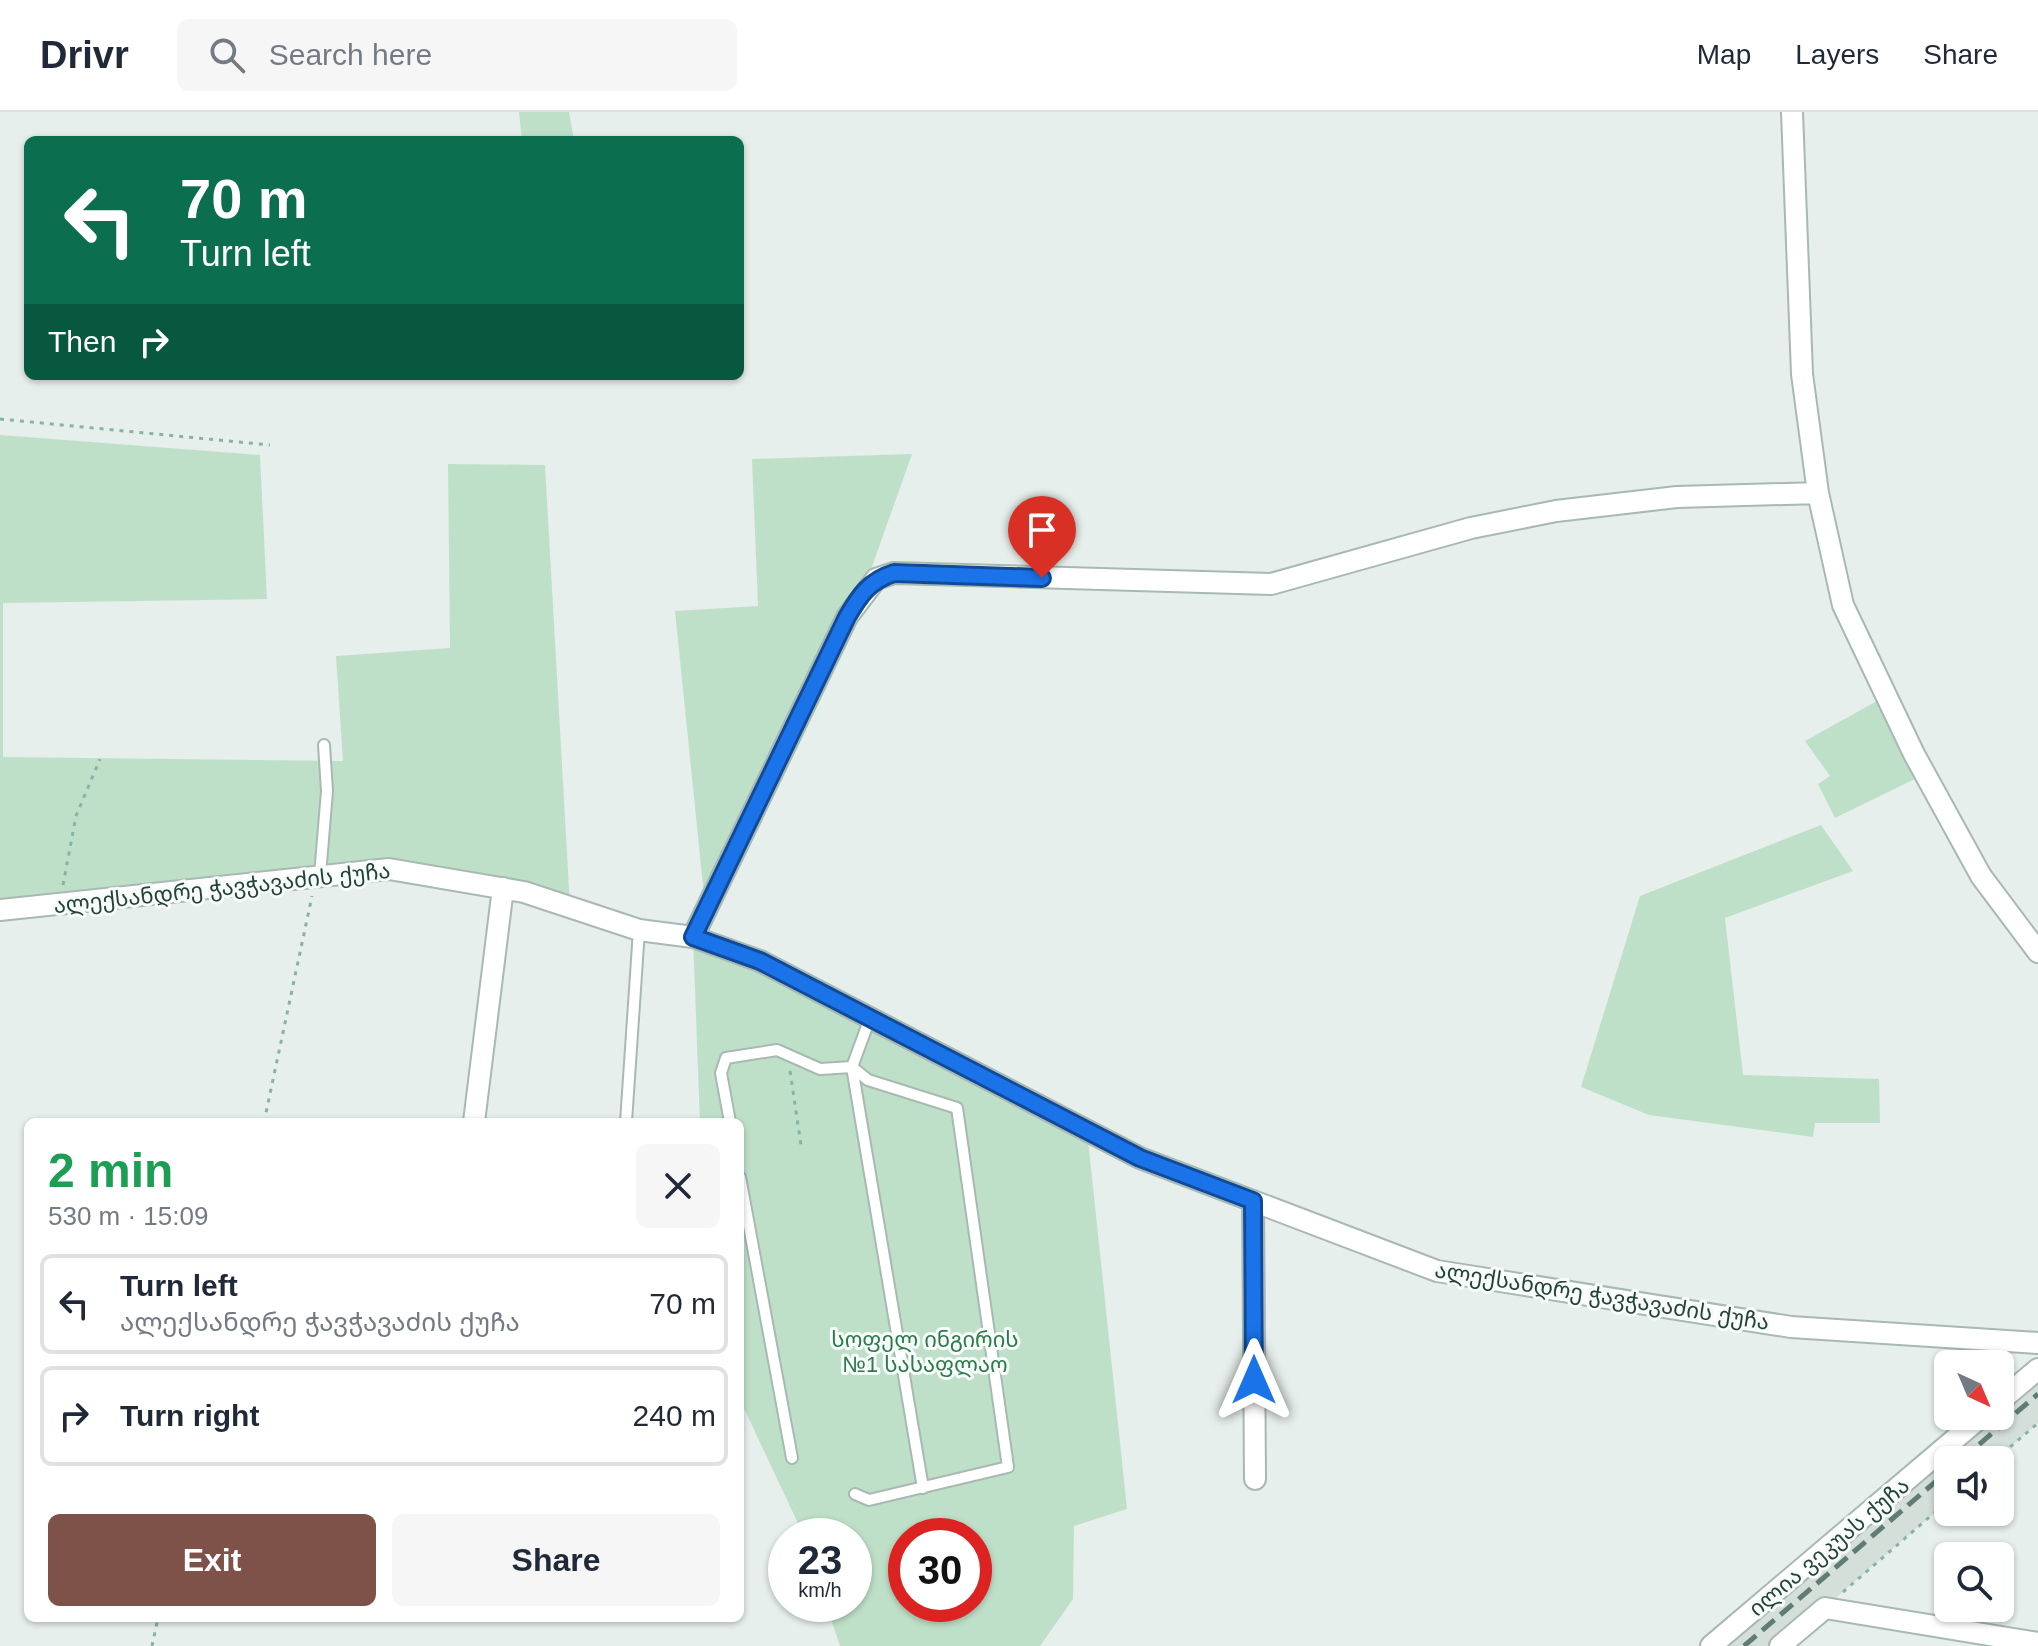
<!DOCTYPE html>
<meta charset="utf-8">
<style>
body{margin:0;font-family:Helvetica,"Noto Sans Georgian",sans-serif;background:#f6f6f7;color:#1f2937;height:100vh;display:flex;flex-direction:column;font-size:30px;white-space:nowrap}
*{box-sizing:border-box;margin:0}
p{font-size:26px;color:#747a83}
.icon{flex:none;width:44px;height:44px;fill:none;stroke:currentColor;stroke-width:2;stroke-linecap:round;stroke-linejoin:round}
.map{position:relative;flex:1;overflow:hidden}
.sheet{position:absolute;left:24px;top:1006px;width:720px;height:504px;display:flex;flex-direction:column;background:#fff;border-radius:12px;box-shadow:0 2px 6px #0004}
.sheet>*{flex:none}
.guide{position:absolute;left:24px;top:24px;width:720px;height:244px;border-radius:12px;box-shadow:0 2px 6px #0004;background:#0b6e4f;color:#fff;overflow:hidden}
.needle{width:52px;rotate:136deg}
.tools{position:absolute;left:1934px;top:1238px;display:grid;gap:16px}
.tools a{display:grid;place-items:center;width:80px;height:80px;border-radius:12px;background:#fff;box-shadow:0 2px 6px #0004;font-size:40px}
.speed{position:absolute;left:768px;top:1406px;display:flex;gap:16px;font-size:40px;font-weight:700;text-align:center}
.speed>*{display:grid;place-content:center;width:104px;height:104px;border-radius:50%;background:#fff;box-shadow:0 2px 6px #0004;line-height:1}
.speed small{font-size:20px;font-weight:400}
.speed .limit{border:12px solid #d22;background:#fff;color:#111}
.pin{position:absolute;display:grid;place-items:center;width:68px;height:68px;color:#fff;margin:-82px -34px;border-radius:50% 50% 50% 0;rotate:-45deg;box-shadow:0 0 8px #0007}
.pin .icon{rotate:45deg}
.me{position:absolute;width:88px;margin:-44px;rotate:0deg;stroke-linejoin:round;filter:drop-shadow(0 0 6px #0008)}
.turn{display:flex;align-items:center;gap:28px;height:168px;padding:0 24px;font-size:36px}
.turn .icon{width:104px;height:104px;stroke-width:2.5}
.turn b{display:block;font-size:56px;line-height:68px}
.then{display:flex;align-items:center;height:76px;padding:0 24px;background:#0003;gap:16px;font-size:30px}
.round{display:grid;place-items:center;flex:none;width:84px;height:84px;border-radius:12px;background:#f6f6f7}
.summary{display:flex;align-items:center;justify-content:space-between;height:136px;padding:0 24px}
h1{font-size:48px;font-weight:700;line-height:60px;color:#1e9e55}
.action{display:flex;gap:16px;margin-top:auto;padding:16px 24px}
.action a{flex:1;height:92px;border-radius:12px;background:#7f5249;color:#fff;font-size:32px;font-weight:700;line-height:92px;text-align:center}
.action a+a{background:#f6f6f7;color:#1f2937}
ul{padding:0;list-style:none}
li{display:flex;align-items:center;gap:24px;height:100px;margin:0 16px 12px;padding:0 8px;border:4px solid #e0e1e3;border-radius:12px}
li div{flex:1}
li b{display:block;font-size:30px}
li em{font-style:normal}
header{display:flex;align-items:center;gap:48px;box-sizing:border-box;height:112px;padding:0 40px;background:#fff;border-bottom:2px solid #e0e1e3}
header strong{font-size:38px}
nav{display:flex;gap:44px;margin-inline-start:auto;font-size:28px}
.search{width:560px;height:72px;background:#f6f6f7;display:flex;align-items:center;gap:20px;box-sizing:border-box;padding:0 28px;border-radius:12px;color:#747a83;font-size:30px}
.map>svg:first-child{display:block}
</style>
<header>
<strong>Drivr</strong>
<div class="search"><svg class="icon" aria-label="search" viewBox="0 0 24 24"><circle cx="10" cy="10" r="6"/><path d="M15 15l6 6"/></svg>Search here</div>
<nav><a>Map</a><a>Layers</a><a>Share</a></nav>
</header>
<div class="map">
<svg width="2038" height="1534" viewBox="0 0 2038 1534">
<rect width="100%" height="100%" fill="#e6efeb"/>
<path fill="#d4dfda" d="M2038 1257V1311L1995 1348H1948V1389L1780 1534H1711L1982 1304H2000V1289Z"/>
<path fill="#bfe0c8" fill-rule="evenodd" d="M519 0H569L574 28H522Z
M0 323 260 343 267 487 3 491V645L343 649 336 544 450 536 448 352 545 353 570 794 389 757 0 798Z
M912 342 863 480 706 803 675 499 758 494 752 347Z
M1886 584 1925 662 1835 706 1818 672 1830 664 1805 629Z
M1821 713 1853 759 1725 806 1743 963 1879 967 1880 1011H1815L1813 1025 1649 1003 1581 975 1640 784Z
M693 825 1087 1018 1127 1397 1074 1414 1073 1487 1040 1534H840L826 1492H854V1424H804L740 1288V1010H700ZM906 1424H974V1492H906Z"/>
<g fill="none" stroke-linecap="round" stroke-linejoin="round">
<defs>
<path id="lane" d="M320 763 327 679 324 633
M870 906 852 955 923 1376
M626 1010 639 818
M730 1010 721 961 726 946 777 938 820 957 852 955 868 968 957 996 1008 1355 869 1388 855 1382
M740 1065 792 1346"/>
<path id="street" d="M1792 0 1802 262 1818 381 1843 493 1914 642 1981 764 2038 840
M0 798 389 757 524 780 639 818 693 825 760 849 1140 1046 1437 1159 1791 1215 2038 1231
M693 825 847 505 876 467 894 461 1271 472 1471 416 1556 399 1677 385 1818 381
M474 1010 503 776
M1253 1089 1255 1367
M2000 1289 2038 1257
M1711 1534 1982 1304
M1780 1534 1825 1496 2038 1531"/>
</defs>
<use href="#lane" stroke="#a8b8b2" stroke-width="14"/>
<use href="#street" stroke="#a8b8b2" stroke-width="24"/>
<path stroke="#86b3a5" stroke-width="3" stroke-dasharray="4 6" stroke-linecap="butt" d="M0 307 270 333
M63 773 76 704 100 647
M790 959 801 1033
M264 1010 312 784
M1995 1348 2038 1311
M1843 1480 1948 1389
M152 1534 158 1506"/>
<use href="#lane" stroke="#fff" stroke-width="10"/>
<use href="#street" stroke="#fff" stroke-width="20"/>
<path stroke="#5f7d75" stroke-width="5" stroke-dasharray="16 8" stroke-linecap="butt" d="M1961 1348 2038 1282
M1744 1534 1948 1359"/>
</g>
<g fill="none" stroke-linecap="round" stroke-linejoin="round">
<defs>
<path id="route" d="M1042 466 894 461C869 469 860 483 847 505L693 825 760 849 1140 1046 1253 1089 1254 1268"/>
</defs>
<use href="#route" stroke="#114b97" stroke-width="20"/>
<use href="#route" stroke="#1a73e8" stroke-width="14"/>
</g>
<g text-anchor="middle" dominant-baseline="central" stroke-width="6" stroke-linejoin="round" paint-order="stroke">
<g font-size="22" fill="#24423a" stroke="#f7fbf9">
<text transform="translate(222 776) rotate(-6)">ალექსანდრე ჭავჭავაძის ქუჩა</text>
<text transform="translate(1602 1184) rotate(9)">ალექსანდრე ჭავჭავაძის ქუჩა</text>
<text transform="translate(1829 1435) rotate(-40)">ილია ვეკუას ქუჩა</text>
</g>
<g font-size="22" fill="#2d7a4b" stroke="#f7fbf9">
<text x="925" y="1227">სოფელ ინგირის<tspan x="925" dy="25">№1 სასაფლაო</tspan></text>
</g>
</g>
</svg>
<div class="tools">
<a><svg class="needle" viewBox="-14 -14 28 28"><path d="M0-13l5 13h-10z" fill="#e53935"/><path d="M0 13l5-13h-10z" fill="#747a83"/></svg></a>
<a><svg class="icon" aria-label="sound" viewBox="0 0 24 24"><path d="M4 9h4l5-4v14l-5-4H4zM17 9q2 3 0 6"/></svg></a>
<a><svg class="icon" aria-label="search" viewBox="0 0 24 24"><circle cx="10" cy="10" r="6"/><path d="M15 15l6 6"/></svg></a>
</div>
<div class="speed"><div>23<small>km/h</small></div><div class="limit">30</div></div>
<div class="pin" style="left:1042px;top:466px;background:#d93025"><svg class="icon" aria-label="arrive" viewBox="0 0 24 24"><path d="M6 21V4h12l-3 4 3 4H6"/></svg></div>
<svg class="me" style="left:1254px;top:1268px" viewBox="-20 -20 40 40"><path d="M0-17L14 15 0 8-14 15z" fill="#1a73e8" stroke="#fff" stroke-width="4"/></svg>
<div class="guide">
<div class="turn"><svg class="icon" aria-label="left" viewBox="0 0 24 24"><path d="M17 20v-9H6M10 6l-5 5 5 5"/></svg><div><b>70 m</b>Turn left</div></div>
<div class="then">Then<svg class="icon" aria-label="right" viewBox="0 0 24 24"><path d="M7 20v-9h11M14 6l5 5-5 5"/></svg></div>
</div>
<section class="sheet">
<div class="summary"><div><h1>2 min</h1><p>530 m · 15:09</p></div><a class="round"><svg class="icon" aria-label="close" viewBox="0 0 24 24"><path d="M6 6l12 12M18 6L6 18"/></svg></a></div>
<ul>
<li><svg class="icon" aria-label="left" viewBox="0 0 24 24"><path d="M17 20v-9H6M10 6l-5 5 5 5"/></svg><div><b>Turn left</b><p>ალექსანდრე ჭავჭავაძის ქუჩა</p></div><em>70 m</em></li>
<li><svg class="icon" aria-label="right" viewBox="0 0 24 24"><path d="M7 20v-9h11M14 6l5 5-5 5"/></svg><div><b>Turn right</b></div><em>240 m</em></li>
</ul>
<div class="action"><a>Exit</a><a>Share</a></div>
</section>
</div>
